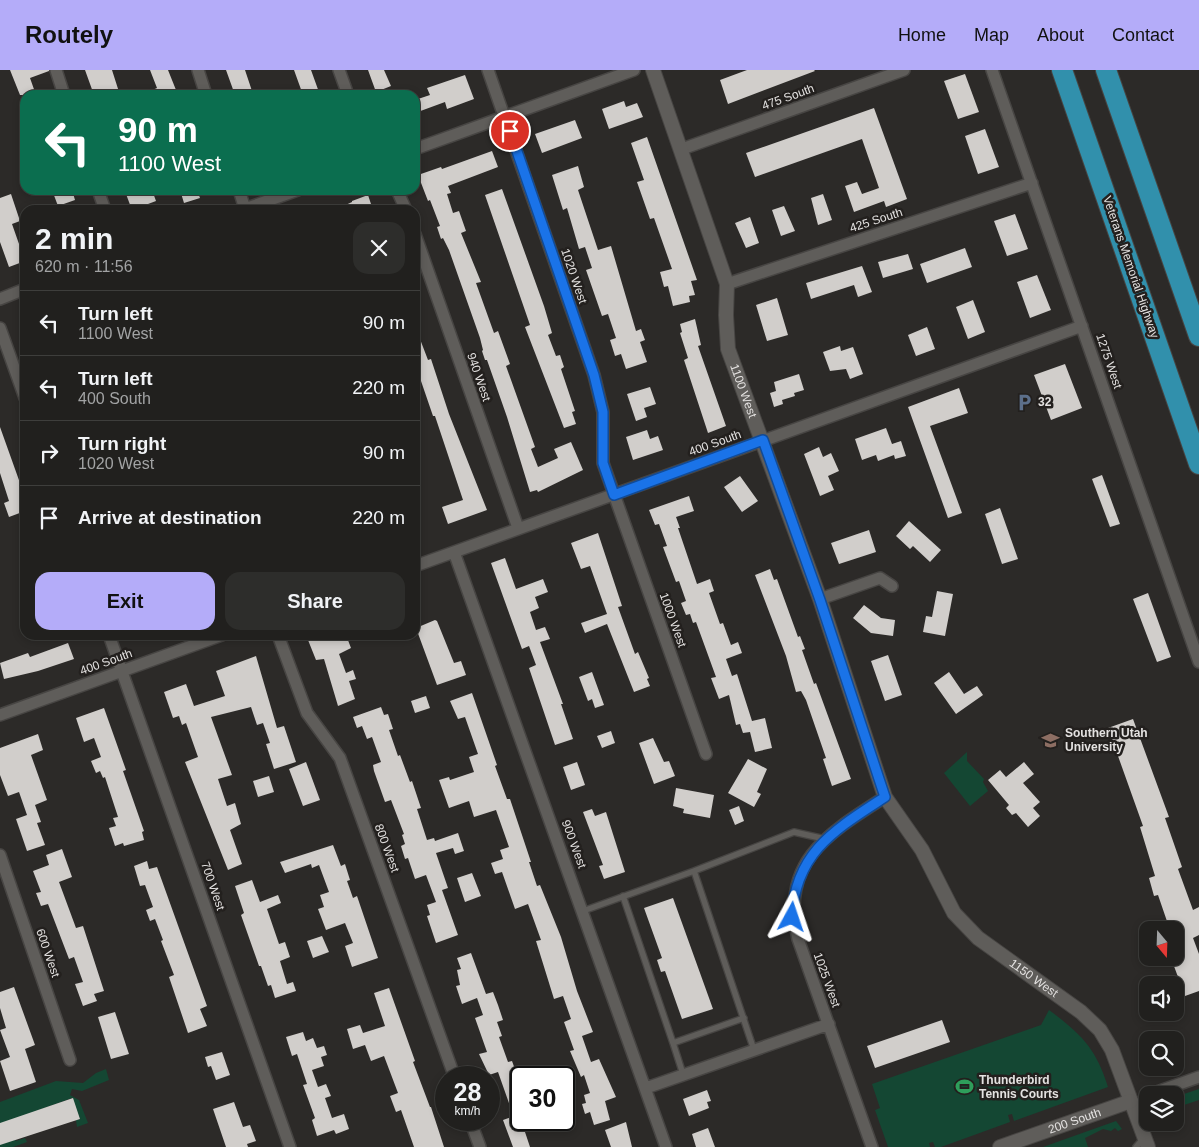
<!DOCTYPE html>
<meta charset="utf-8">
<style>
body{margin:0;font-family:Helvetica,sans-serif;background:#2d2d2b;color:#f1f3f6;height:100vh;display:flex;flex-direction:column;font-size:19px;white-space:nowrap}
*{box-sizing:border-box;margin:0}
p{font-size:16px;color:#a2a3a4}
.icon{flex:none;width:28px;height:28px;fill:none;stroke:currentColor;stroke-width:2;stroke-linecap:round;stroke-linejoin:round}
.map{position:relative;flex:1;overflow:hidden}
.drawer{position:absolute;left:20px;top:135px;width:400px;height:435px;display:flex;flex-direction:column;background:#21201e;border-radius:15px;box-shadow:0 2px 8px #0003,0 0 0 1px #3e3e3c}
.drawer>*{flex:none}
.top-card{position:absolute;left:20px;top:20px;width:400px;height:105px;border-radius:15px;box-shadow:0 2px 8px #0003,0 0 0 1px #3e3e3c;background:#0b6e4f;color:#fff;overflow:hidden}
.needle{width:32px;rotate:161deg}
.fabs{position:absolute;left:1139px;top:851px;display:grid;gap:10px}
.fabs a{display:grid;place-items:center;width:45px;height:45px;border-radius:10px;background:#21201e;box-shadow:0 2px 8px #0003,0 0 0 1px #3e3e3c;font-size:25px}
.speed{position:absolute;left:435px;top:996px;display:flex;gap:10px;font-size:25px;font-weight:700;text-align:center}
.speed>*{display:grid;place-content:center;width:65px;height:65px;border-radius:50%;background:#21201e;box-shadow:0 2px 8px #0003,0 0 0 1px #3e3e3c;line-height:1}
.speed small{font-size:12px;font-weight:400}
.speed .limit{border:2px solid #111;border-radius:8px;background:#fff;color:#111}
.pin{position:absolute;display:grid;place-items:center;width:42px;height:42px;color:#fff;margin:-21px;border:2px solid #fff;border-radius:50%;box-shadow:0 1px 5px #0007}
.me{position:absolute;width:55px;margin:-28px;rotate:5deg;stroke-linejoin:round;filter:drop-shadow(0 0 4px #0008)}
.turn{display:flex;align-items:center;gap:18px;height:105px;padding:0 15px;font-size:22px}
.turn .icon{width:65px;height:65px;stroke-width:2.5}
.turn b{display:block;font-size:35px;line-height:42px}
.round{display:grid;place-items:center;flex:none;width:52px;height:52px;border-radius:15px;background:#2d2d2b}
.headline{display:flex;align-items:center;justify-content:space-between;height:85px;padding:0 15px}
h1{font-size:30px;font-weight:700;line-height:38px}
.cta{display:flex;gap:10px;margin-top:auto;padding:10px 15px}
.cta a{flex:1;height:58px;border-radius:15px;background:#b4acf9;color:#111;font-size:20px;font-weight:700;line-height:58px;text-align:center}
.cta a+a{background:#2d2d2b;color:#f1f3f6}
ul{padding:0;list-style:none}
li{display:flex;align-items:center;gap:15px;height:65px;padding:0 15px;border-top:1px solid #3e3e3c}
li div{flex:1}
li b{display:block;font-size:19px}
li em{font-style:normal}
header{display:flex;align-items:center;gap:30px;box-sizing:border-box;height:70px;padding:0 25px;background:#b4acf9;color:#111}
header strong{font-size:24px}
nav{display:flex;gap:28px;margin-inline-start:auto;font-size:18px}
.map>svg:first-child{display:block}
</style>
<header>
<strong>Routely</strong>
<nav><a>Home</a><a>Map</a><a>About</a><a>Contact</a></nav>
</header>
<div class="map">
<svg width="1199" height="1077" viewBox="0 0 1199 1077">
<rect width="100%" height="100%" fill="#2c2a28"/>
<path fill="#144733" d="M967 682V691L984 709 983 712 988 721 970 736 944 703Z
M1049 940C1081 964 1096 978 1108 1017L1014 1051 1012 1044 1008 1045 1010 1052 941 1077H935L933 1072 929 1073 930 1077H888L875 1040 880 1038 872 1014 1041 955Z
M106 999 109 1010 82 1021 72 1019 70 1025 79 1030 88 1053 77 1057 76 1050 80 1049 72 1028 9 1051 16 1071 25 1068 27 1072 13 1077H0V1032L56 1011 83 1013 96 1003Z
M1199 1019V1030L1175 1038V1027Z
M1116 1051 1122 1059 1118 1061 1115 1058 1111 1061 1103 1059 1085 1068 1088 1077H1043Z"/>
<path fill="#d1cecb" d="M10 0H49V1L30 8 36 25H20Z
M85 0H112L119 22 112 25H94Z
M150 0H168L178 25H141L157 18Z
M226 0H245L252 21 235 25Z
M294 0H311L320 25H303Z
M368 0H384L391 16 376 22Z
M747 0H814L815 1 728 34 720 10Z
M965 4 979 42 958 49 944 11Z
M465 5 474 29 447 39 445 32 415 43V30L430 25 427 18Z
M624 31 626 37 637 33 643 47 609 59 602 39Z
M874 38 907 129 886 137 884 131 854 142 845 116 857 112 862 124 879 118 862 69 755 107 746 83Z
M575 50 582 68 542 83 535 64Z
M985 59 999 97 978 104 965 66Z
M647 67 697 210 691 211 695 225 689 226 690 232 673 236 668 216 664 217 660 202 672 199 654 148 650 149 637 112 644 110 631 73Z
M492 81 498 97 448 116 451 123 447 124 453 143 459 141 466 161 461 163 481 212 476 213 494 263 498 261 510 294 506 296 535 377 531 379 538 397 558 388 554 379 571 372 583 400 538 422 537 420 530 422 507 347 487 290H485L482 281 483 280 480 268 449 180 443 168 441 169 437 157 440 156 430 130 428 131 418 105 441 97 442 99Z
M578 96 584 117 578 120 598 180 611 176 636 261 641 259 645 270 640 272 647 292 626 299 621 284 615 286 610 270 616 268 608 244 602 246 586 200 592 198 585 177 579 179 567 138 563 140 552 105Z
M502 119 544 236 552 263 548 265 556 286 560 285 564 297 561 299 575 341 572 342 576 354 564 358 525 257 530 255 485 125Z
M52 120H72L75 130 58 136Z
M137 120H152L156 131 148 134 149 140H132L126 124Z
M180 120H197L200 128 184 133Z
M11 124 20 151 12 154 25 191 9 197 0 172V128Z
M823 124 832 150 818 155 811 128Z
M368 125 373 140H335L352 132V131Z
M784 136 795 161 781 166 772 140Z
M1015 144 1028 179 1007 186 994 151Z
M750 147 759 173 746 178 735 153Z
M965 178 972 197 927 213 920 194Z
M908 184 913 199 883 208 878 192Z
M862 196 872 222 858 227 854 215 811 229 806 213Z
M1037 205 1051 240 1030 248 1017 212Z
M777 228 788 265 767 271 756 235Z
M973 230 985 262 968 269 956 237Z
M695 249 701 275 698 276 726 356 708 363 684 290 688 288 680 263 682 262 680 254Z
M415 256 428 290 431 289 449 344 487 440 448 454 442 437 463 430 435 346H433L421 311 418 312 415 304Z
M927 257 935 279 916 286 908 265Z
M840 276 841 281 853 277 863 304 850 309 846 299 830 301 823 282Z
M1065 294 1082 338 1051 350 1034 305Z
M799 304 804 320 794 323 795 326 782 330 783 334 774 337 770 323 776 321 774 312Z
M650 317 656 334 644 338 647 347 636 351 627 324Z
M959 318 968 343 930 356 962 443 948 448 908 337Z
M0 357 25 427V441L9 447 4 433 9 431 0 403Z
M886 358 892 374 901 371 906 386 895 389 894 385 878 391 876 385 862 390 855 369Z
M647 360 650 369 658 366 663 380 633 390 626 367Z
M819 377 823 387 831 383 839 401 828 406 834 420 820 426 804 384Z
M1102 405 1120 454 1110 457 1092 409Z
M740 406 758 431 742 442 724 417Z
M689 426 694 441 676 447 680 458H678L697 514 710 509 714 521 709 523 720 554 723 553 731 575 738 572 742 583 726 589 732 606 737 604 752 651 765 648 772 678 755 682 750 662 743 663 740 654 736 655 729 625 719 629 711 608 716 607 696 552 693 553 690 544 686 545 681 533 686 531 679 511 676 512 663 477 667 476 659 454 655 455 649 440Z
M1000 438 1018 489 1002 494 985 444Z
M909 451 941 480 930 492 913 476 910 479 896 466Z
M869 460 876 482 839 494 831 473Z
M598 463 622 536 618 537 635 584 638 582 649 608 647 609 650 616 634 622 607 554 585 563 581 553 607 544 590 496 581 499 571 473Z
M505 488 516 519 543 509 548 522 535 527 539 538 530 542 536 560 545 557 550 569 540 572 563 634H561L573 669 555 675 529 598 536 595 529 576 522 579 491 493Z
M770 499 774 510 777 509 798 567 800 566 805 579 802 580 814 614 816 613 851 709 832 716 823 689 826 688 806 630 801 621 796 622 786 586 755 505Z
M937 521 953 524 945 566 923 562 926 546 932 547Z
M1148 523 1171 587 1157 592 1133 529Z
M864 535 881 548 895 550 893 566 871 563 853 548Z
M435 550 437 551 454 593 461 591 466 605 437 615 416 558Z
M321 565H346L351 578 339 584 346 603 353 600 356 609 349 611 355 629 338 636 324 589 316 590 308 570Z
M68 573 74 589 38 601 4 609 0 593 28 583 30 587Z
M888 585 902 625 885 631 871 591Z
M256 586 277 658 284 656 296 692 274 699 266 674 270 673 263 653 257 655 251 637 211 647 232 705 218 709 227 736 235 733 241 754 230 760 242 794 228 800 185 692 198 687 186 653 182 655 179 646 173 648 164 622 186 614 194 636 225 626 216 601Z
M592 602 604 635 595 638 592 629 588 631 579 607Z
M949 602 964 624 977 616 983 625 956 644 934 613Z
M472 623 497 695 495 696 507 729H510L531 792H529L537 816 540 815 561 867 577 921 593 962 582 966 591 992 599 989 616 1027 605 1031 610 1050 594 1055 590 1042 585 1044 582 1034 586 1033 584 1025 590 1023 584 1005 581 1007 570 981 574 980 564 952 571 949 563 926 554 929 536 871 541 870 528 834 515 839 502 802 495 804 491 793 503 789 500 780 509 777 496 740 474 747 469 731 449 738 439 710 449 707 450 710 474 702 469 687 478 684 465 647 458 649 450 631Z
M426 626 430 638 415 643 411 631Z
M381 637 384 645 388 644 393 659 389 660 398 686 400 685 410 712 412 711 421 738 417 739 427 770 434 768 435 771 458 763 464 781 455 784 453 778 436 783 448 818 442 820 458 865 436 873 427 846 430 845 427 835 436 832 426 805 415 809 408 788 405 789 401 776 405 774 402 765 404 764 391 730 385 732 374 701 373 695 381 692 372 667 367 669 362 656 357 658 353 647Z
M104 638 126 700 123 701 144 761 142 762 144 770 124 776 123 773 115 776 109 758 116 756 113 748 118 747 105 707 103 708 100 701 96 703 91 691 101 687 94 668 84 672 76 648Z
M1133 649 1169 747 1165 748 1182 797 1178 799 1193 840 1199 837V865L1193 868 1199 884V921L1185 926 1171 888H1175V860H1170L1158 825 1154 826 1149 808 1155 806 1140 757 1143 756 1108 658Z
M611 661 615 673 602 678 597 666Z
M38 664 43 680 31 685 47 730 35 735 41 752 37 753 45 775 27 781 16 749 27 745 19 722 8 726 0 705V678Z
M653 668 664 692 669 691 675 706 654 714 639 673Z
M748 689 767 699 757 722 761 724 754 737 728 723Z
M306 692 320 730 303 736 289 699Z
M577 692 585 715 571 720 563 697Z
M1024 692 1034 704 1023 713 1040 732 1033 738 1040 746 1028 757 1016 743 1012 745 1006 738 1009 735 988 710 1000 700 1006 707Z
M269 706 274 722 258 727 253 711Z
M676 718 714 725 710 748 683 743 684 739 673 736Z
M739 736 744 751 735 755 729 740Z
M592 739 595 746 606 742 625 802 604 809 599 796 603 795 583 742Z
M333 775 341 796 345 794 350 810 347 811 353 828 357 826 378 888 352 897 345 876 353 873 345 853 326 860 318 839 324 837 320 825 329 822 319 795 312 798 311 794 285 803 280 792Z
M62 779 72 807 59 812 76 858 83 856 104 921 94 924 97 931 83 936 75 914 83 912 74 887 69 889 48 834 41 836 36 823 41 822 33 801 49 795 46 785Z
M147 791 149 799 157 797 207 936 200 939 207 956 188 963 169 907 174 905 161 871 163 870 155 849 150 851 146 840 153 837 145 815 140 816 134 796Z
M472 803 481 826 465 832 457 808Z
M252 810 260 832 278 825 281 833 267 839 279 874 285 872 290 887 280 891 287 914 293 912 296 921 275 928 271 915 268 916 261 896H259L241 845 244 843 235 816Z
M673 828 713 939 682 949 665 901 661 902 657 890 662 888 644 838Z
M322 866 329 882 313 888 307 871Z
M471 883 486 924 493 922 498 935 503 950 497 952 502 966 499 967 508 992 512 991 521 1016V1031L510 1036 498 1002 489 1005 479 984 487 982 475 948 483 945 477 928 462 934 456 916 460 915 457 900 461 899 457 888Z
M14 917 35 975 25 979 36 1012 10 1021 0 991 10 987 0 960 6 958 0 938V922Z
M389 918 415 991 413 992 430 1037H431L444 1077H414L401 1040 396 1042 390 1026 398 1023 384 986 371 991 365 975 353 979 347 959 360 955 363 963 385 956 374 923Z
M115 942 129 984 111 989 98 947Z
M942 950 950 972 875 998 867 976Z
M303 962 306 971 313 968 317 978 324 976 327 985 321 987 324 996 312 1000 318 1017 326 1014 331 1026 325 1028 332 1048 344 1044 349 1059 336 1064 334 1060 317 1066 312 1050 315 1048 303 1015 307 1014 297 984 292 986 286 967Z
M222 982 230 1005 216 1010 211 996 208 997 205 987Z
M707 1020 711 1031 707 1032 709 1038 689 1046 683 1029Z
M73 1028 80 1049 0 1075V1053Z
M234 1032 243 1057 250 1055 256 1071 247 1074 248 1077H226L213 1039Z
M519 1044 530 1077H513L503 1050Z
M626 1052 632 1077H611L605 1060Z
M708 1058 715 1077H696L692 1064Z"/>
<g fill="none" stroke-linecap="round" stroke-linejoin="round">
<defs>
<path id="service" d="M694 801 794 762 825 769
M623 826 673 973 744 948
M583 841 694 801 754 980
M673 973 683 1004
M1136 1077 1143 1069"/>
<path id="minor" d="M56 0 64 25
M198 0 206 25
M339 0 348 25
M488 0 594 305 603 342V393L706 684
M992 0 1199 592
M415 79 634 0
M682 79 904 0
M98 120 105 140
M239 120 245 139
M397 120 406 140
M242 140 298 120
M415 164 518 458
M727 214 1032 113
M0 229 25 219
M0 258 25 328
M454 482 666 1077
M415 496 1082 256
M820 529 880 508 892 516
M109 565 290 1077
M278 565 307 643 340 688 455 1008
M0 645 222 565
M0 785 70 990
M646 1018 829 954
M1148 1025 1199 1007
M470 1050 480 1077
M872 1077 798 869C780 792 827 764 885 727"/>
<g id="tertiary">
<path id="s1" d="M653 0 727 214 726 245 728 279 820 529 885 727 922 780 954 843 978 868 1081 942 1100 960 1112 980 1148 1077"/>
<path id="s2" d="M1000 1077 1131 1031"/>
</g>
<path id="motorway" d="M1062 0 1199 394
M1106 0 1199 266"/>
</defs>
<use href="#service" stroke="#474543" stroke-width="8"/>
<use href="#minor" stroke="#474543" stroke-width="14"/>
<use href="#tertiary" stroke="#474543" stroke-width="16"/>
<use href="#motorway" stroke="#474543" stroke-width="22"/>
<use href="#service" stroke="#5f5d5a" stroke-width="5.5"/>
<use href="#minor" stroke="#5f5d5a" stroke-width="11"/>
<use href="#tertiary" stroke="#5f5d5a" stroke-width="14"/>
<use href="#motorway" stroke="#3190ac" stroke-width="20"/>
</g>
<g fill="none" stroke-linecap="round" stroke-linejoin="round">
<defs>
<path id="route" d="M510 61 594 305 603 342V393L614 425 763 370 820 530 885 727C836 759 795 782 792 847"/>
</defs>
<use href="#route" stroke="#114b97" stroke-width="12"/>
<use href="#route" stroke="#1a73e8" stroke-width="9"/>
</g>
<defs>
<symbol id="parking-bare" viewBox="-9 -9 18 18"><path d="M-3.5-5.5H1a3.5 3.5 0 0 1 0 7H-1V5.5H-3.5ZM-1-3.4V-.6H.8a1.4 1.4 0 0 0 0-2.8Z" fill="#5c6f8a" stroke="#23201e" stroke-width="2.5" paint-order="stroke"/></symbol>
<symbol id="university-bare" viewBox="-9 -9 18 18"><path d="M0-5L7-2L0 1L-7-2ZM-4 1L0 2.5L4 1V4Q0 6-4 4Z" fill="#8d6e63" stroke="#23201e" stroke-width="2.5" paint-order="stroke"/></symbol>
<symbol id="stadium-bare" viewBox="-9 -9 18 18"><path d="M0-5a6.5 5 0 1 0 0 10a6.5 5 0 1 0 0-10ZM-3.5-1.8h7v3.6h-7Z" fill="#2e9e5b" stroke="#23201e" stroke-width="2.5" paint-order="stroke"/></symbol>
</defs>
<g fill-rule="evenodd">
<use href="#parking-bare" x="1012" y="320" width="25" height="25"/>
<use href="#university-bare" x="1038" y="658" width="25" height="25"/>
<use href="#stadium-bare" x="952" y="1004" width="25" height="25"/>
</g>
<g text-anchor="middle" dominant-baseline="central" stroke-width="5" stroke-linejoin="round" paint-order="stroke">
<g font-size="12" fill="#e4e2e1" stroke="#23201e">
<text transform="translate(788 27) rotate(-20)">475 South</text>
<text transform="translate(876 150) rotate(-18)">425 South</text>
<text transform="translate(1131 197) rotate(71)">Veterans Memorial Highway</text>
<text transform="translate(574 206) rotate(71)">1020 West</text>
<text transform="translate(1109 291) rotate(71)">1275 West</text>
<text transform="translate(479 307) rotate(71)">940 West</text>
<text stroke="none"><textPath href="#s1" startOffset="336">1100 West</textPath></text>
<text transform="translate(715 373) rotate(-20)">400 South</text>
<text transform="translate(673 550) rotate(70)">1000 West</text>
<text transform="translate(106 592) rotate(-20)">400 South</text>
<text transform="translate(574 774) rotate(70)">900 West</text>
<text transform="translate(387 778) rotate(70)">800 West</text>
<text transform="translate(213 816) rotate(71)">700 West</text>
<text transform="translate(48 883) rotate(71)">600 West</text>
<text stroke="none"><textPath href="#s1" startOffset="1005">1150 West</textPath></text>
<text transform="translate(827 910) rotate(70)">1025 West</text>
<text stroke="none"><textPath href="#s2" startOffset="79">200 South</textPath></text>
</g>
<g font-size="12" font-weight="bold" fill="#e4e2e1" stroke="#23201e" text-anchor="start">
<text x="1038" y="332">32</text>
<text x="1065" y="663">Southern Utah<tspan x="1065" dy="14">University</tspan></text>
<text x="979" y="1010">Thunderbird<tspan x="979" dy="14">Tennis Courts</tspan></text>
</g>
</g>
</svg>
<div class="fabs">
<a><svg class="needle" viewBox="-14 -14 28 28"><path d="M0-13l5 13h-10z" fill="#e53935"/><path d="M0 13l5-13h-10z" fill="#a2a3a4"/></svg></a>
<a><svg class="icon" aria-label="sound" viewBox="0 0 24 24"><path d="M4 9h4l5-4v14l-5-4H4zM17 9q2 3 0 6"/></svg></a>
<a><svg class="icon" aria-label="search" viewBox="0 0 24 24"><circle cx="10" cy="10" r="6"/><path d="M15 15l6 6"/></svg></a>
<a><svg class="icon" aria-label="layers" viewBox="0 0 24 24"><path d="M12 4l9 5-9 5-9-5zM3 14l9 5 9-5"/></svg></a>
</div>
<div class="speed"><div>28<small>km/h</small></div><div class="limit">30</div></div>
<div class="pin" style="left:510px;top:61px;background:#d93025"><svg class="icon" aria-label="arrive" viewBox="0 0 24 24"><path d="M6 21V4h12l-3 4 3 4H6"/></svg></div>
<svg class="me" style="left:792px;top:847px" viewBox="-20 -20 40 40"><path d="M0-17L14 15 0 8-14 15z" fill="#1a73e8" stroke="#fff" stroke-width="4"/></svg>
<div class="top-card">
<div class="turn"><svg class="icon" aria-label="left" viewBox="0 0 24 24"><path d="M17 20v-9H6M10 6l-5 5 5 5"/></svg><div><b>90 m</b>1100 West</div></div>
</div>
<section class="drawer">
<div class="headline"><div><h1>2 min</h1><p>620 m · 11:56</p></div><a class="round"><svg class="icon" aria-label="close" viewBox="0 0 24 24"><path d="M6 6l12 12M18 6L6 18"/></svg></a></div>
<ul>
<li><svg class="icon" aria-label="left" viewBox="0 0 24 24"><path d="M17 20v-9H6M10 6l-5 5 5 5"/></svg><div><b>Turn left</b><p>1100 West</p></div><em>90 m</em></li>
<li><svg class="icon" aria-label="left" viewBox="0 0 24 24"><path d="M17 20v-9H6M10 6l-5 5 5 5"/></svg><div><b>Turn left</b><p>400 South</p></div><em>220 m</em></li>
<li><svg class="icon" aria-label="right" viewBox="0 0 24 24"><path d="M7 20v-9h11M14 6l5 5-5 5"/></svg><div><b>Turn right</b><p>1020 West</p></div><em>90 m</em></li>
<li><svg class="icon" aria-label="arrive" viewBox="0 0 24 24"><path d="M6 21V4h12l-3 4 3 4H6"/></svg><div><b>Arrive at destination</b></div><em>220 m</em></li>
</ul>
<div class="cta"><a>Exit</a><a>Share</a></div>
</section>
</div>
